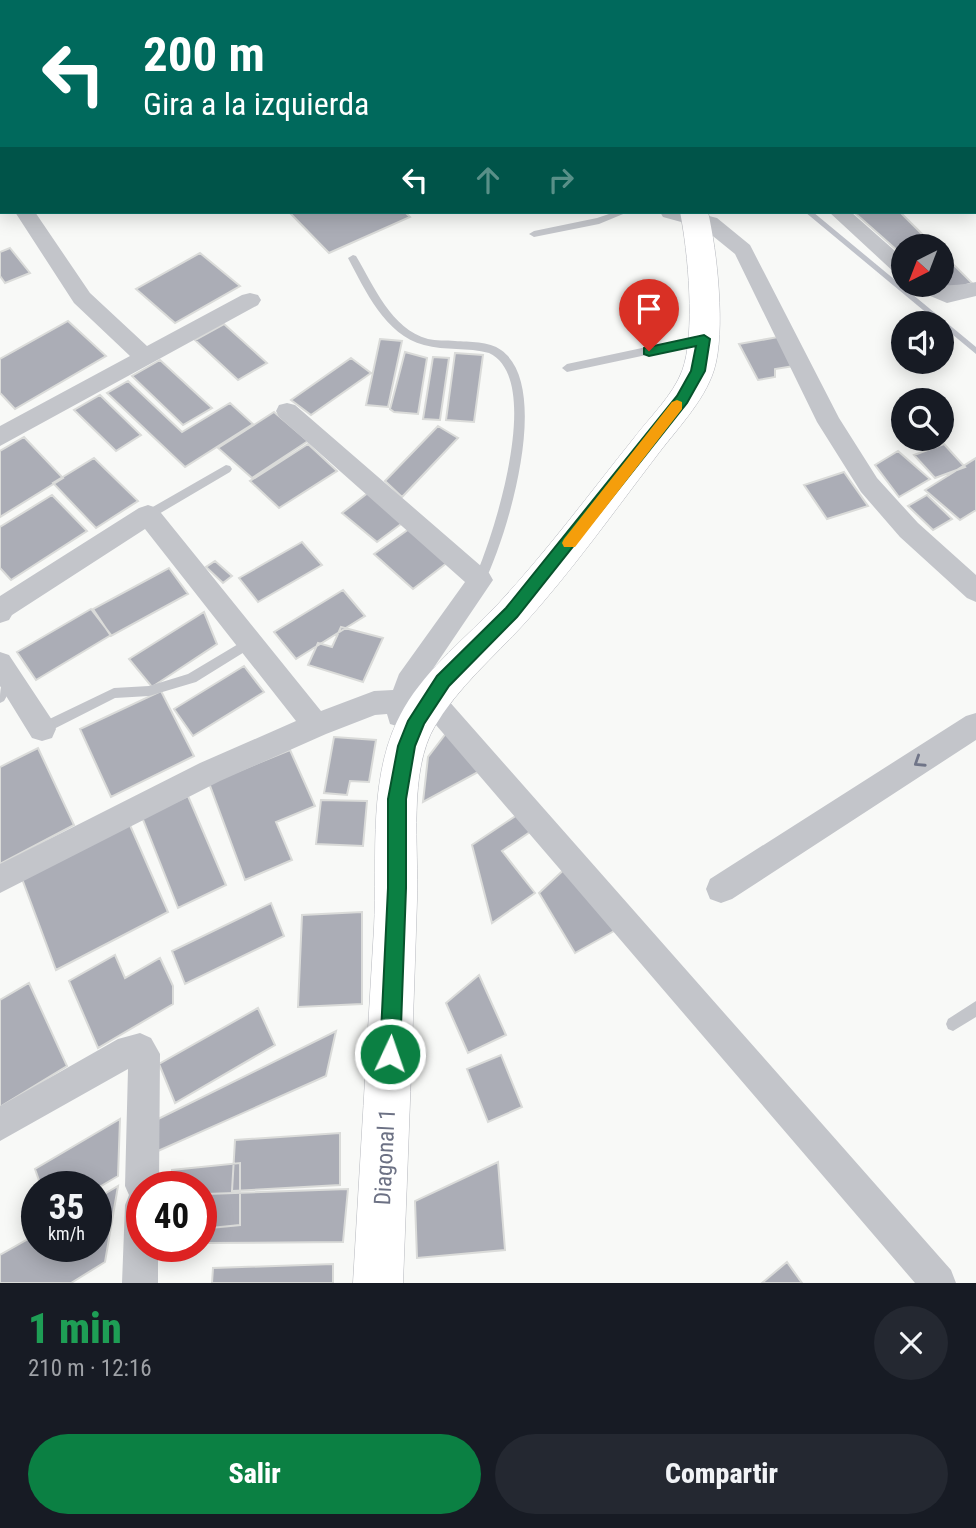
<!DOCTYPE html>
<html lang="es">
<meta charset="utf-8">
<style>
body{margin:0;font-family:"Roboto Condensed",sans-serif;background:#242831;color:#f1f3f6;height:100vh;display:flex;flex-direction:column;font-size:26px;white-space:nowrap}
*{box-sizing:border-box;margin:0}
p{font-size:23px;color:#9ea1a6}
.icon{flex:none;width:38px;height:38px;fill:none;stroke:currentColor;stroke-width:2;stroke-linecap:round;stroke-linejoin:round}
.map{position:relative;height:1283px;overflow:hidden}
.drawer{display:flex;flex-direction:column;background:#171b24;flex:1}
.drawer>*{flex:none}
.top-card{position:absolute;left:0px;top:0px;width:976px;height:214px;box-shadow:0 4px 18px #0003;background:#00695c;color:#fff;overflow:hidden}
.needle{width:46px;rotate:222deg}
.tools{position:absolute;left:891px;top:234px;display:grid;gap:14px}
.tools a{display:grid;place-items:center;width:63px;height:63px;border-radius:50%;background:#171b24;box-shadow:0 4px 18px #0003;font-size:35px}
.speed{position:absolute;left:21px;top:1171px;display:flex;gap:14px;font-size:35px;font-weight:700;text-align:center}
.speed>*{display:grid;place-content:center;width:91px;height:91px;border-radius:50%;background:#171b24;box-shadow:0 4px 18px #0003;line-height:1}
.speed small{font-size:18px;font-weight:400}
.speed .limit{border:10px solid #d22;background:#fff;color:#111}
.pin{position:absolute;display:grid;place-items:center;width:60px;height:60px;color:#fff;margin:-72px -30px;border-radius:50% 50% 50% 0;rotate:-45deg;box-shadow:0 0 7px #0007}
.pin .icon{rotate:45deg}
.me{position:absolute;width:77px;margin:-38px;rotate:3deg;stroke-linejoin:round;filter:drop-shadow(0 0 5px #0008)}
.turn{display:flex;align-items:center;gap:24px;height:147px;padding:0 28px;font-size:32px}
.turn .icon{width:91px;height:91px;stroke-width:2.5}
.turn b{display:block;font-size:49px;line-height:60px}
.lanes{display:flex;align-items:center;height:66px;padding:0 28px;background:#0003;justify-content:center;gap:35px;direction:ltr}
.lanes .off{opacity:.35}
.round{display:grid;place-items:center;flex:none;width:74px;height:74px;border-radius:37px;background:#242831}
.summary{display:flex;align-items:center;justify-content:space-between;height:119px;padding:0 28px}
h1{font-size:42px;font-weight:800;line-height:52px;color:#1e9e55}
.primary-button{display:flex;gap:14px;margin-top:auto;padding:14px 28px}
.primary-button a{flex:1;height:80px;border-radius:42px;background:#0b8043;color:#fff;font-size:28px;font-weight:800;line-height:80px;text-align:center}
.primary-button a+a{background:#242831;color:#f1f3f6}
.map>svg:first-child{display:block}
</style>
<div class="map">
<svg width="976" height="1283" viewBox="0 0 976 1283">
<rect width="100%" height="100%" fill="#f8f9f7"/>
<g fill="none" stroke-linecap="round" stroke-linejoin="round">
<path fill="#bfc2ca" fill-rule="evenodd" d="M561 0H567L568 2H562Z
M805 212H813L976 347V354Z"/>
</g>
<path fill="#abadb6" stroke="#dadbd9" stroke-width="2" d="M289 212H405L410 217 329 253Z
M862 212H900L929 241 914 247H903V251L899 252 856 214Z
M10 248 30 273 5 283 0 276V252Z
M200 253 240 286 175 323 136 289Z
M942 253 972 283 949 291 942 284Z
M68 321 106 356 15 409 0 393V359Z
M224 324 267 363 238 380 195 340Z
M778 337 794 366 775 369V377L758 380 739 344Z
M380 339 402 341 388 407 366 405Z
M405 352 427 358 418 414 394 412 390 409Z
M455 353 483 355 474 422 446 420Z
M433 357 449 358 440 420 423 419Z
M351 358 371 373 311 415 291 400Z
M160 360 212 408 183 425 132 376Z
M128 381 182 432 230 403 253 424 185 467 107 393Z
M100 395 141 435 116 451 74 410Z
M274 412 308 441 252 478 218 448Z
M438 426 458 438 402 497 385 481Z
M24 437 63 478 0 517V451Z
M308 444 337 471 279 508 250 481Z
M944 444 965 467 935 478 914 455Z
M898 451 930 479 899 497 875 465Z
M94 458 138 501 96 528 53 483Z
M976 458V510L960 520 925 490Z
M844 472 868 506 827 519 804 485Z
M369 492 405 521 377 542 342 513Z
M52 495 87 531 11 580 0 568V527Z
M927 495 952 519 933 530 908 506Z
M409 529 448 562 413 589 374 554Z
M302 542 322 565 258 602 239 578Z
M215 561 232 576 223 583 206 567Z
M169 568 188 594 111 636 93 609Z
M343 590 365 616 296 659 274 632Z
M91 609 111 635 36 680 17 652Z
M204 612 217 644 152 687 129 659Z
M341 627 383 638 363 682 308 665 318 643 332 647Z
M244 666 264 692 193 736 174 709Z
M161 691 194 756 111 797 80 729Z
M447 732 480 771 423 802 428 757Z
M334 737 376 740 369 782 350 781 347 795 324 793Z
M38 748 74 825 0 864V767Z
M290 750 315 806 276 822 292 860 245 880 209 783Z
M188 796 226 885 178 908 142 817Z
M321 800 367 801 363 846 316 844Z
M517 815 530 832 502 851 535 893 492 923 472 845Z
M129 823 168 912 56 970 21 876Z
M571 863 614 931 575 953 539 893Z
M271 903 284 936 185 984 172 951Z
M362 912V1004L298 1007 302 915Z
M115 955 125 978 160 958 173 986V1004L98 1048 69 981Z
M479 975 506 1035 468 1053 446 1003Z
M29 983 67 1066 0 1107V1000Z
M258 1008 275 1045 175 1103 159 1064Z
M336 1031 326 1076 149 1155 154 1121Z
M501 1055 522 1107 488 1122 467 1069Z
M120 1119 118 1176 96 1189V1186H41L35 1169Z
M340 1133V1185L232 1191 235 1140Z
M498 1162 505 1250 417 1258 415 1201Z
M240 1163V1225L201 1229V1186H172V1170Z
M118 1186 105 1262 71 1283H0V1255L37 1234V1246H96V1199Z
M348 1189 343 1242 205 1243 206 1194Z
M787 1262 802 1283H762Z
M333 1264V1283H212L213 1268Z"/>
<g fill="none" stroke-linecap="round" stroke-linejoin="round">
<defs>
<path id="secondary" d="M80 0H108L78 2Z
M685 0H709L684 2Z
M0 17H2V31H0Z
M680 212H708C717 250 726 332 714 370 704 402 675 431 655 458 613 513 571 572 524 624 493 658 459 686 435 726 408 771 419 849 417 900 413 1028 408 1155 403 1283H353C360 1165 367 1046 374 928 378 856 366 773 404 708 429 666 466 638 499 603 547 551 590 493 634 438 650 417 673 395 682 371 696 335 688 250 680 212Z"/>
</defs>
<use href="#secondary" stroke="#b6b8be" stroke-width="1"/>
<path fill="#c3c5ca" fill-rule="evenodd" d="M0 159H2V165H0Z
M615 212H628L599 224 534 237 529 234 534 231 597 218Z
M353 255 356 256C374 286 391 329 428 339 436 341 446 340 455 341 469 342 489 341 501 350 553 386 507 537 484 583H476L474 580C493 538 545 379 489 353 468 347 445 351 424 345 385 335 365 290 348 258Z
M703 335 707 336V342L567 372 562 368 567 364Z
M226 465 230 466 232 469 230 472 152 518H144L142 515 144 512Z
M250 637 254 638 256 642 254 646 196 682 149 696 115 698 42 735 37 733 36 729 37 725 114 688 149 686 188 674Z
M10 675 14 676 16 680 4 701 0 703C0 692 0 679 10 675Z
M976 1001V1017L953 1031 948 1029 946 1024 948 1019Z"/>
<path fill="#c3c5ca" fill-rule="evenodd" d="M268 0H288L267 2Z
M375 0H391L392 2H375Z
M0 97H2V109H0Z
M976 104V116L975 117V105Z
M0 165H2V180H0Z
M15 212H35L90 293 147 346 242 295 250 293 258 295 261 300 258 305 0 446V426L130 356 74 303Z
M660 212H693L717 218 750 245 839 418 877 478 918 523 976 575V602L967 598 900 537 861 492 817 422 735 254 703 228 663 217Z
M829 212H851L903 258V276L896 274Z
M976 282V296L947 303 916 290 913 285C936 285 953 287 976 282Z
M287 403 295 405 489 573 493 580 420 688 440 691 951 1270 956 1283H915L424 711 414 712 410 724 400 727 390 724 387 714 375 715 326 734 220 781 0 893V864L200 763 296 721 145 529 12 615 9 620 0 623V596L139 508 148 505 157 508 321 711 374 691 393 690 399 674 465 582 279 417 276 411 279 405Z
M0 652 9 655 52 720 56 729 52 738 42 741 32 738 0 686Z
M976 713V740L732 899 721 903 710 899 706 889 710 879 966 716Z
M140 1033 151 1038 160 1054 159 1186H142V1246H158V1283H122L125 1205 129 1195 125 1186 128 1069 0 1141V1106L118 1039Z"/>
<use href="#secondary" fill="#fff" fill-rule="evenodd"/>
</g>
<defs><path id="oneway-chevron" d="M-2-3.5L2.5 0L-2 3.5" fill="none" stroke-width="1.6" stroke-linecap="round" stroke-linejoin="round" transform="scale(1.75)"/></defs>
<use stroke="#707588" href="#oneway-chevron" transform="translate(919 762) rotate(147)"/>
<path fill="#0b8043" stroke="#07532c" stroke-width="2" d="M704 335 710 339 705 371 687 403 517 617 449 686 424 724 415 746 406 799V888L400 1054 397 1060 390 1063 383 1060 380 1054 388 888V799L398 746 408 721 437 676 506 608 677 396 691 371 696 346 649 356 644 354V348Z"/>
<path fill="#f59e0b" d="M677 400 682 402V409L575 547H564L562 543 564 539 672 402Z"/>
<g text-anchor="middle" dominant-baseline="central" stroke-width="7" stroke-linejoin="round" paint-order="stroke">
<g font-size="23" fill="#6c7184" stroke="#fff">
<text transform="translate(385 1157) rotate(-87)">Diagonal 1</text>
</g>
</g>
</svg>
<div class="tools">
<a><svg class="needle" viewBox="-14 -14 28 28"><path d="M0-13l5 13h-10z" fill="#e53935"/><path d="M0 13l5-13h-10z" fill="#9ea1a6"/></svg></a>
<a><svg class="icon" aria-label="sound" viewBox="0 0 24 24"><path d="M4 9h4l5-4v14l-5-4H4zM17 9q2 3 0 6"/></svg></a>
<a><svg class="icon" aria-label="search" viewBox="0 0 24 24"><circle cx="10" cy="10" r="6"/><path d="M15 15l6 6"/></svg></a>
</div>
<div class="speed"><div>35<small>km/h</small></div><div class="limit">40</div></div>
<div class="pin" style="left:649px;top:351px;background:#d93025"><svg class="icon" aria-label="arrive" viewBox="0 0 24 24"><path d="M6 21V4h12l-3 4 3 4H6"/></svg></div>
<svg class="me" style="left:390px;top:1054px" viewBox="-20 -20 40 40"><circle r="17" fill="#0b8043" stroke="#fff" stroke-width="3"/><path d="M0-11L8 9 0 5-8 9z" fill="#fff"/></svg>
<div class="top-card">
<div class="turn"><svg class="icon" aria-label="left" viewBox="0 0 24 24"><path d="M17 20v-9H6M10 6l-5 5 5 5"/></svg><div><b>200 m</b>Gira a la izquierda</div></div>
<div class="lanes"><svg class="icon" aria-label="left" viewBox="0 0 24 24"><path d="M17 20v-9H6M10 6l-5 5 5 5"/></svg><svg class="icon off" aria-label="ahead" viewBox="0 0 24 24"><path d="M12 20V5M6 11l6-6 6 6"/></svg><svg class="icon off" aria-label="right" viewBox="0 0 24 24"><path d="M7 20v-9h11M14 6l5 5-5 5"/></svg></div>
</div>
</div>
<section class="drawer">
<div class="summary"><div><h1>1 min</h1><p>210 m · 12:16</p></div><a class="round"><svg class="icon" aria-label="close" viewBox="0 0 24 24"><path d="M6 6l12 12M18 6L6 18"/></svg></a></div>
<div class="primary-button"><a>Salir</a><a>Compartir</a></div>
</section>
